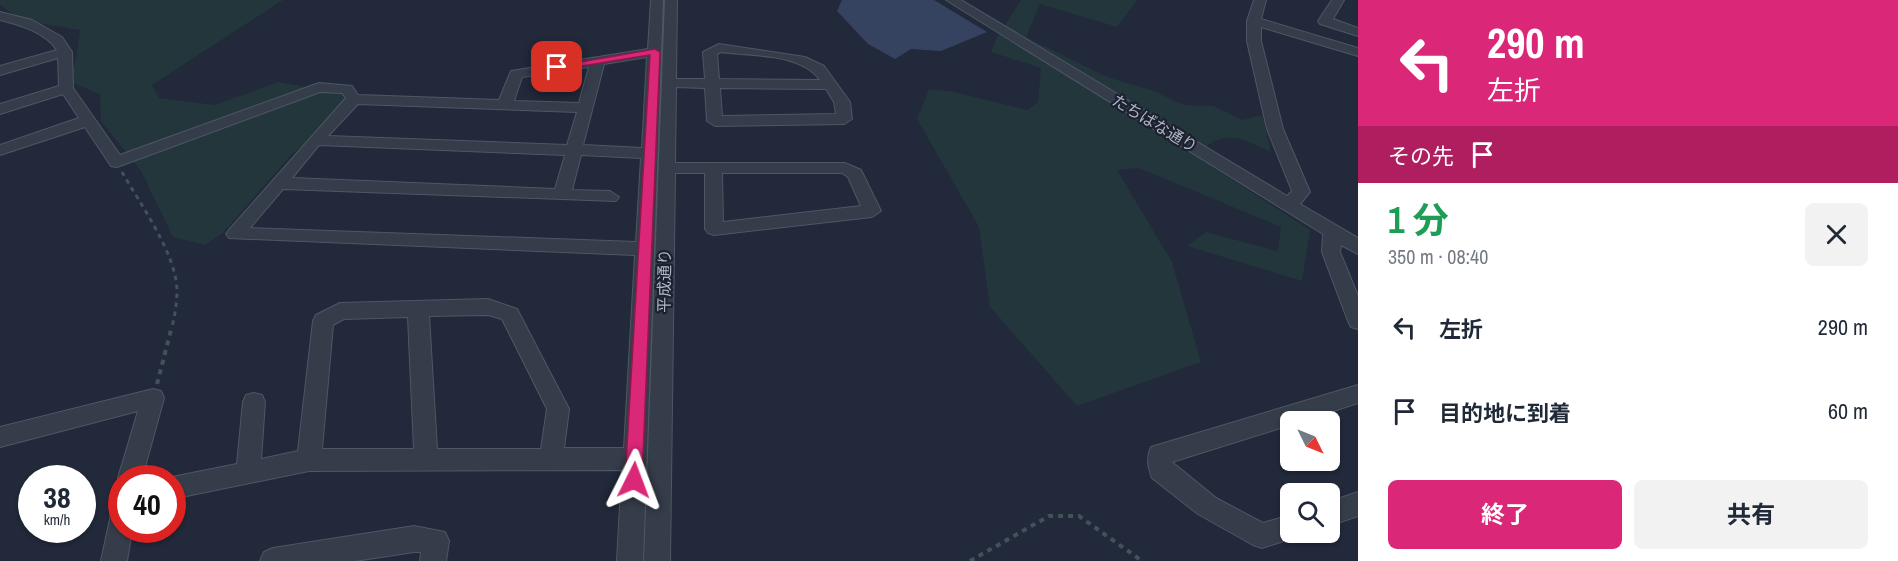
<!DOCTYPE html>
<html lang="ja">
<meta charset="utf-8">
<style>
body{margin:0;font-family:"Archivo Narrow","Noto Sans JP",sans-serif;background:#f2f2f3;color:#1f2937;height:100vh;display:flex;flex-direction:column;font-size:22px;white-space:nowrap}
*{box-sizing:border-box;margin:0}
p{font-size:20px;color:#747a83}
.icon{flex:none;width:33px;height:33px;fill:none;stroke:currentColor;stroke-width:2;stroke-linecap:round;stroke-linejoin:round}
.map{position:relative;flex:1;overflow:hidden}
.details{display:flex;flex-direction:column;background:#fff;width:540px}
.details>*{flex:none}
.hud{background:#db2777;color:#fff;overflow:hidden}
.needle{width:39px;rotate:133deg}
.tools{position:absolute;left:1280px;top:411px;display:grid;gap:12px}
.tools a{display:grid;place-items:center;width:60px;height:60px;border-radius:9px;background:#fff;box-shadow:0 2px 4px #0004;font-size:30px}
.speed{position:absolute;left:18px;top:465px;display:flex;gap:12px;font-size:30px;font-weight:700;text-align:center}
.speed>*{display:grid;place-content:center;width:78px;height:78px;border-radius:50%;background:#fff;box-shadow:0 2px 4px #0004;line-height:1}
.speed small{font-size:15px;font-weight:400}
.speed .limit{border:9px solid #d22;background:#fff;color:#111}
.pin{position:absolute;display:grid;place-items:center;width:51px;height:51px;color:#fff;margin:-26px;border-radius:12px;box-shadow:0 3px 9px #0006}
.me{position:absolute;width:66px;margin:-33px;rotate:3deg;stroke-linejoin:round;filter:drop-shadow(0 0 4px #0008)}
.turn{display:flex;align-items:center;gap:21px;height:126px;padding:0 30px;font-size:27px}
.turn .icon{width:78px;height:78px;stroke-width:2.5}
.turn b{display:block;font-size:42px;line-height:51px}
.then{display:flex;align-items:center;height:57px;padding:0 30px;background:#0003;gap:12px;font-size:22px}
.round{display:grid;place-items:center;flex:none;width:63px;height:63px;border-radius:9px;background:#f2f2f3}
.headline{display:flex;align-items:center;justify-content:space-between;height:102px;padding:0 30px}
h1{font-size:36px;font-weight:700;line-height:45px;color:#1e9e55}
.primary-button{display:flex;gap:12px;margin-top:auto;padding:12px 30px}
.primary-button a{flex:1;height:69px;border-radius:9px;background:#db2777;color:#fff;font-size:24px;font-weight:700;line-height:69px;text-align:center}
.primary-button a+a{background:#f2f2f3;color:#1f2937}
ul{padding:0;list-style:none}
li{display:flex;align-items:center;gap:18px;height:84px;padding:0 30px}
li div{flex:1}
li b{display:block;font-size:22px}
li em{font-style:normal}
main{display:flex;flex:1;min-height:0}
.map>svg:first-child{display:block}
</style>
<main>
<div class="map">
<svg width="1358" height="561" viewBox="0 0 1358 561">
<rect width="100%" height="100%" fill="#21293a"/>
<path fill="#23363b" d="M0 0H283L152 85 159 98 215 105 278 82 350 95 329 124 292 154 224 232 205 245 173 237 141 171 101 121 100 94 63 79 75 64 80 30 21 20 0 5Z
M1021 0H1137L1117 27 1040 4 1026 37 1107 77 1154 91 1184 105 1213 106 1242 120 1262 115 1271 152C1236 136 1226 129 1194 155L1310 230 1302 281 1187 246 1206 232 1278 251 1281 227 1139 168 1117 170 1172 262 1201 362 1077 406 990 307 979 227 917 119 929 89 954 92 1027 110 1038 102 1041 68 991 52 996 39Z"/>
<path fill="#354361" d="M842 0H934L987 32 941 51 911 49 895 59 868 44 837 11Z"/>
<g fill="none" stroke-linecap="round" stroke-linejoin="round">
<defs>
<path id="minor" d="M651 0H663L643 561H617L622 470 309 471 172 499V478H167L237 464 243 402 246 395 254 393 262 395 265 402 261 459 298 451 313 321 316 315 340 303 488 299 517 309 569 409 564 448H624L635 255 229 238 226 234 229 230 346 98 342 93 320 92 117 167 111 166 85 127 0 155V145L79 118 63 94 0 114V104L59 86 58 58 0 75V66L57 50C45 32 20 25 0 20V12L32 20 62 37 72 52 73 88 120 155 319 83 352 86 358 95 499 100 511 71 648 49ZM647 57 642 148 583 145 604 64ZM589 67 579 103 514 101 522 77ZM358 104 577 112 567 145 328 136ZM319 145 565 155 555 189 292 178ZM581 155 641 158 636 242 250 228 283 189 616 201 619 197 610 191 572 190ZM488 315 502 319 547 409 541 449H437L429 316ZM408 317 414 449H322L333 325 344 319Z
M665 0H677L676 79H705L703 52 719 44 805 57 824 66 850 102 852 119 844 124 715 126 707 121 705 88 676 87 675 163H845L861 170 881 211 872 217 714 235 708 233 705 229V173H675L670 561H644ZM721 52C751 56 801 53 820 80L719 79 717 54ZM720 88 826 89 834 102 836 114 722 116ZM722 173H842L848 177 861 206 723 222Z
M946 0H961L1287 196 1292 191 1267 129 1247 41V21L1254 0H1266L1261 19 1358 48V56L1261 27V41L1283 129 1310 192 1300 204 1358 238V254L1341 245 1340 252 1358 296V329L1351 327 1348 321 1322 252 1323 234Z
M1332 0H1344L1333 19 1358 28V36L1320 24 1318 21Z
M1358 385V403L1300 422H1290V425L1172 462 1216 498 1263 523 1290 515V532H1300L1299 536 1262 548 1253 545 1198 514 1152 478C1148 467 1146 458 1151 447Z
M153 389 161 391 164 398 142 478H122V486L118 478 138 411 0 447V427Z
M1358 492V516L1329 526V502Z
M122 501V530H132L127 561H101L113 505Z
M414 526 445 532 449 541 446 561H420L421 552H414L355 561H260L264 552 273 548Z"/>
</defs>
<use href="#minor" stroke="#505665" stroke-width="2"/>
<path stroke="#415358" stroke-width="3" stroke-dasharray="4.5 4.5" stroke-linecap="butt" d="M122 172C140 204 176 253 177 290 177 302 175 315 172 327"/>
<path stroke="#415358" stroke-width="4" stroke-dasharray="5 5" stroke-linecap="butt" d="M157 384 172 326
M970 561 1049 516H1079L1142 561"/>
<use href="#minor" fill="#353c4a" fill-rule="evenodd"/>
</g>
<path fill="#db2777" stroke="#8e194d" stroke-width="1.5" d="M655 49 660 52 642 480 640 485 634 487 628 485 625 480 650 55 557 70 552 67Z"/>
<g text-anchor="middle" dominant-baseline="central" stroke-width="4.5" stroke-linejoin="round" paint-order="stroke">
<g font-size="16" fill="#b0b6c6" stroke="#1b212f">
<text transform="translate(1155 123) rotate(31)">たちばな通り</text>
<text transform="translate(664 281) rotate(-89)">平成通り</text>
</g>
</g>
</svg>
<div class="tools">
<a><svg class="needle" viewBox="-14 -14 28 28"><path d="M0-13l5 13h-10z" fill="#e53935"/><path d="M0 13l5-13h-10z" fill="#747a83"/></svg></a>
<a><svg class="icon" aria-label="search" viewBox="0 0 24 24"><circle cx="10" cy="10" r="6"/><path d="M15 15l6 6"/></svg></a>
</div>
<div class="speed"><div>38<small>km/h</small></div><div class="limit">40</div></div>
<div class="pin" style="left:557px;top:67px;background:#d93025"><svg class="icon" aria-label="arrive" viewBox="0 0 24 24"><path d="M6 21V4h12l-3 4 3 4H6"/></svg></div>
<svg class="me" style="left:634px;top:480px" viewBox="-20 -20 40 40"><path d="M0-17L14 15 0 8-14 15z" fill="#db2777" stroke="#fff" stroke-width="4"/></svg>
</div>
<section class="details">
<div class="hud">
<div class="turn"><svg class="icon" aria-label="left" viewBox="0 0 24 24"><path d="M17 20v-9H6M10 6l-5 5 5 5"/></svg><div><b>290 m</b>左折</div></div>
<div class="then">その先<svg class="icon" aria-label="arrive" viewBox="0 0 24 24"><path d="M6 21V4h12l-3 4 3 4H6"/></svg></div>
</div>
<div class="headline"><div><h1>1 分</h1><p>350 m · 08:40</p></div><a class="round"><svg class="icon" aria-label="close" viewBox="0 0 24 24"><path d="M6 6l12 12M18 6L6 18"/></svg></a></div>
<ul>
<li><svg class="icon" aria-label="left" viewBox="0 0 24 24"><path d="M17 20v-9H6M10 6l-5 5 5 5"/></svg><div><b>左折</b></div><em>290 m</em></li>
<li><svg class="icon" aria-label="arrive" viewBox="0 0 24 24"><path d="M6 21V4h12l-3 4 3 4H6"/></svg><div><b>目的地に到着</b></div><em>60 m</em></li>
</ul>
<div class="primary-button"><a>終了</a><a>共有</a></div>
</section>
</main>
